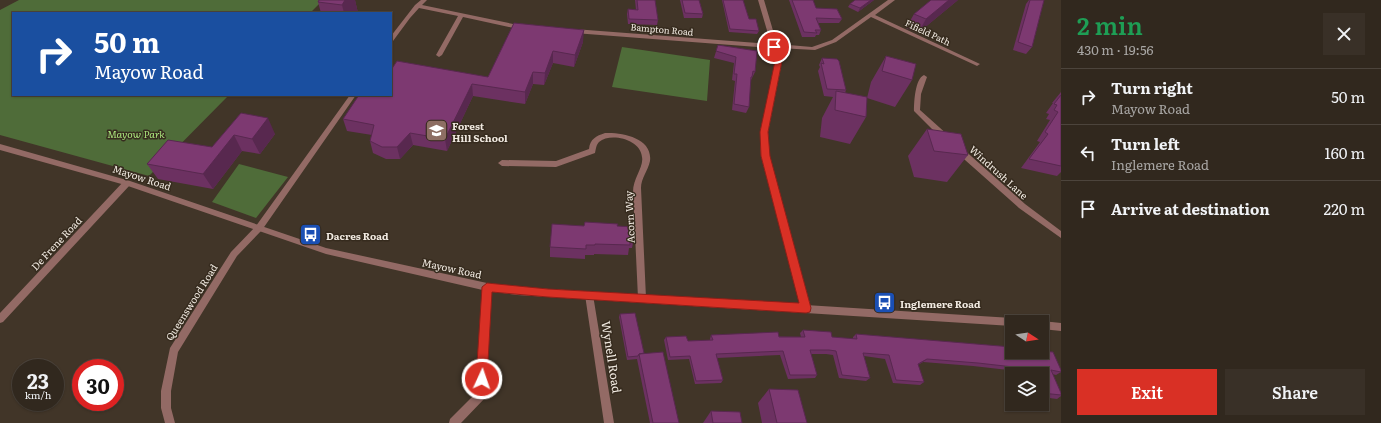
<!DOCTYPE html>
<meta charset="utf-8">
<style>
body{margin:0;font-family:Literata,serif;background:#393027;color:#f1f3f6;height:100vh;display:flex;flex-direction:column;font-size:15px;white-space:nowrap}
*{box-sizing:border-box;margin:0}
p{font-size:13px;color:#a8a6a4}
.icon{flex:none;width:22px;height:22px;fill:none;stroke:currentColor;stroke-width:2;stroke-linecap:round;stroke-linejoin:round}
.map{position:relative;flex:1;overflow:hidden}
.drawer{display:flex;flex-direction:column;background:#31281e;width:320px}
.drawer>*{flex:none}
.guide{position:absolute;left:12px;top:12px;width:380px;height:84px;border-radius:0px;box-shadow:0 1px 3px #0004,0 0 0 1px #4c443c;background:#1a4fa0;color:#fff;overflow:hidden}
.needle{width:26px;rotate:102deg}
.controls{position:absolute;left:1005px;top:315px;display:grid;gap:8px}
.controls a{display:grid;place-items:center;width:44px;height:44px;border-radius:0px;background:#31281e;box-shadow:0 1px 3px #0004,0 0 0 1px #4c443c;font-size:20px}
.speed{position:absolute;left:12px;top:359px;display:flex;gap:8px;font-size:20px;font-weight:700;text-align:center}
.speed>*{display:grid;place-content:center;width:52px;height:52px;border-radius:50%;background:#31281e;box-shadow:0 1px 3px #0004,0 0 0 1px #4c443c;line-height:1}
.speed small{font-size:10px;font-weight:400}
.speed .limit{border:6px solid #d22;background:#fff;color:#111}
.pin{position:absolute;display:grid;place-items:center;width:34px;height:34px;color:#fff;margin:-17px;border:2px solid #fff;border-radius:50%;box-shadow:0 1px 4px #0007}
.me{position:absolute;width:44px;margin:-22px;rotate:3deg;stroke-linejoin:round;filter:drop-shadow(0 0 3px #0008)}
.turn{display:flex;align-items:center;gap:14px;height:84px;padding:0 16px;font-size:18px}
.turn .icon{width:52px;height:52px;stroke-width:2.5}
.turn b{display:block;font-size:28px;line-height:34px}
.round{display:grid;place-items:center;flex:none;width:42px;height:42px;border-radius:0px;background:#393027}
.head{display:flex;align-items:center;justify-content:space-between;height:68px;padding:0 16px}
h1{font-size:24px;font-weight:600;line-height:30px;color:#1e9e55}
.button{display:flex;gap:8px;margin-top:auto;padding:8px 16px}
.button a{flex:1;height:46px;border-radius:0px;background:#d93025;color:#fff;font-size:16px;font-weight:600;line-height:46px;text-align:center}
.button a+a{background:#393027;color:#f1f3f6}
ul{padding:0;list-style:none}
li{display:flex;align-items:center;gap:12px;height:56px;padding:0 16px;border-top:1px solid #4c443c}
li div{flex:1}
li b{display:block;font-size:15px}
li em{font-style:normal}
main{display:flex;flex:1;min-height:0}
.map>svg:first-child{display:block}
</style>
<main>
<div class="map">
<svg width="1061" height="423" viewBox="0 0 1061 423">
<rect width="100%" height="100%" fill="#413528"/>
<path fill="#4f6c39" d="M19 0H323L310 13H13V95H229L149 176 0 135V10Z
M622 47 710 60 707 101 612 87Z
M239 164 288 177 256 218 212 202Z"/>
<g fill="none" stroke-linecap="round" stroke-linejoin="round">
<path fill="#936a65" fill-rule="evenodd" d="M421 0H427L422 5 523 26 526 28 523 30 463 17 442 55 439 57 436 55 458 16 419 8 410 18 393 41 391 42V36L415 5Z
M758 0H764L777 44 812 47 832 40 888 0H895L875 15 980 64 977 66 975 65 871 17 836 42 815 50 778 48 782 61 768 132 769 156 811 308 809 311 806 312 803 311 801 308 761 156 760 132 776 61 772 48 574 33 571 31 574 29 771 44Z
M924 75 927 77 921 94 920 110 949 136 950 138 949 140H943L914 111C914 102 915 79 924 75Z
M350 95H356L262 230 237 256 178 352 171 391V408L175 423H165L161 408V391L170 348 231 252 256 226Z
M605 133C622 132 653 138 650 161 648 171 641 178 641 188L646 298 645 301 642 302 639 301 638 298 633 192C633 178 644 167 642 157 641 140 611 132 599 142 596 145 596 149 595 153L556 167 502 166 498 163 502 160 556 161 589 149C590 139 596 136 605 133Z
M959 147 962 148 1025 204 1061 231V238L1019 208 956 152 955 150Z
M127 180 131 183 130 185 3 322 0 323V313L124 181Z
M487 283 490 284 491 287 486 395 485 398 461 423H449L450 419 476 393 483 287 484 284Z
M589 291 592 292 593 295 614 423H604L585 295 586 292Z"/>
<path fill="#936a65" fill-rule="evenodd" d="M0 144 130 181 326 248 487 283 517 287 1012 318 1015 319 1017 322H1012V326L517 295 487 291 326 254 125 185 0 150Z
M1042 321 1061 323V331L1042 329V322H1039Z"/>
</g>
<path fill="#6c3161" d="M355 0 358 13H321L318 2Z
M635 0H655L658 20 657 25 628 24 627 14 628 9 636 10Z
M680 0H699L703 14 702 18H684Z
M722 0H743L749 19 759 31 757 34 729 32Z
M789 0H813L816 8 842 19 839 23H818L821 30 819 35H816L815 37H802Z
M874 0 858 12 848 7 850 4Z
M958 0 918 33 906 28 914 14Z
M1029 0H1044L1032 47 1026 54 1013 50 1026 4Z
M514 23 583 42 574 67 553 63 544 85 533 84 525 104 473 96 447 151 413 145 400 159H386L373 153 370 141 372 135 347 131 343 119 391 95 488 77Z
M718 45 757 51 755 72 750 82 749 107 746 113 732 110 735 81 732 80 734 63 714 58Z
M886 56 912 80 895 107 867 98 866 117 850 144 820 137 822 118 833 97 824 96 818 71 820 67 819 65 822 58 846 90 845 93 867 98 871 82Z
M1061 92V172L1057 176 1021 168 1040 142 1037 141 1050 120 1046 119 1049 114 1046 113 1053 103H1052Z
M241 113 275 134 260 154 242 151 213 189 158 179 147 164 212 147Z
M927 129 968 155 947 182 914 177 908 156Z
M585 222 617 226 634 238 632 248H629L628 255 594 254V255H585V259L550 257V247L584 226Z
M620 314 644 353 679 423H650L637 359 627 360 619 317Z
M803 330 832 337 853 339V337L856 334 1037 355 1036 354 1039 352H1042L1061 370V372L1056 375 1052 374 1061 393V396L1057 399 1042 397V374H1019L1017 371 973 366 923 362 918 365 924 382 920 385 893 383 885 359 864 356 870 378 866 381 839 378 833 355 826 354H811L817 375 815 378 788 379 780 355 717 358 723 380 721 383 695 384 689 359 668 360 664 340 666 337 688 341 710 340V339L711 335 801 337 800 333Z
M769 389 807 423H762L758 403Z
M711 411 742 423H703Z"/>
<path fill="#58284f" d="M345 0H355L358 13H344L342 5Z
M871 0H874L858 12 860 8Z
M949 0H958L918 33 926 19Z
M584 30 583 42 574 67 575 55Z
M553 51V63L544 85 545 73Z
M533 72V84L525 104V92Z
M472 84 473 96 447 151 445 139Z
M268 118 275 134 260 154 252 139Z
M410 133 413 145 400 159 397 147Z
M234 135 242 151 213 189 203 174Z
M927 359 923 362 914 367 918 364Z"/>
<path fill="#7d3971" stroke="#58284f" d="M319 0H345L342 5 318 2Z
M637 0H655L658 20 629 19 628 9 638 10Z
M682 0H699L703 14 685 13Z
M723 0H743L749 19H756L759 31 730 29Z
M792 0H813L816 8 837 9 842 19 816 18 821 30H815L817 33 804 32Z
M855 0H871L860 8 850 4Z
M931 0H949L926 19 914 14Z
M1030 0H1044L1032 47 1018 42Z
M514 23 584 30 575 55 553 51 545 73 533 72 525 92 472 84 445 139 410 133 397 147H382L370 141 374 125 343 119 359 95H391V70L397 61 488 77Z
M718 45 757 51 755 72 753 71 752 77H751L749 107 734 104 737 74H734L736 57 716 51Z
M886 56 916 64 912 80 882 71Z
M822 58 837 59 839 61 846 90 827 89 821 63 824 64Z
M836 91 867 97 866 117 835 110Z
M1061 95V166L1029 159 1048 134 1045 132 1058 112 1054 110 1057 105 1054 104Z
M241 113 268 118 252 139 234 135 203 174 147 164 168 140 212 147Z
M927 129 961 134 968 155 934 151Z
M585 222 618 224 617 226 634 227V238L630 237V245L595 244V245H586V249L550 247 552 224 584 226Z
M635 313 644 353 639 354 638 356 628 357 620 314Z
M803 330 831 332 832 337 857 339 856 334 1012 347V352L1044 356 1042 351 1053 352 1061 370V372L1051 370 1061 393V395L1042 393V374H1025L1022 368 978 363 927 359 918 364 924 382 896 380 889 355 863 353 870 378 842 375 836 351 829 350H810L817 375H790L783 351 716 354 723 380 696 381 690 356 670 357 666 337 686 336 688 341 713 340 711 335 778 332 779 337H805Z
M663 352 679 423H653L639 354Z
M769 389 798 390 807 423H777Z
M711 411 740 412 742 423H713Z"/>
<path fill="#d93025" stroke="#8d1f18" d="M774 44 777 47 782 61 768 132 770 156 811 308 810 312 806 313 548 297 492 292 487 379 485 383 482 385 478 383 476 379 482 287 487 283 548 289 799 303 761 156 760 132 775 61 770 47Z"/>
<defs>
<symbol id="school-square" viewBox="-11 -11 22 22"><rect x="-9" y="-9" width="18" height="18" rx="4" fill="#8d6e63" stroke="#362b1e"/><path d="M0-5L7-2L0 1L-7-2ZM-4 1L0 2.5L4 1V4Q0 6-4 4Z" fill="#fff"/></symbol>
<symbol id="bus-square" viewBox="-11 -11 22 22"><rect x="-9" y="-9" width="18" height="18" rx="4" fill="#1a4fb4" stroke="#362b1e"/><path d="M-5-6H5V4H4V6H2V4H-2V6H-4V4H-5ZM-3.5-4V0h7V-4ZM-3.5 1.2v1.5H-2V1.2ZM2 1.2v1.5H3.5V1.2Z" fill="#fff"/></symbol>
</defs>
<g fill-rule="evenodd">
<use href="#school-square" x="424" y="118" width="25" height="25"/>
<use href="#bus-square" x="298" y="222" width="25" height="25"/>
<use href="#bus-square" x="872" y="290" width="25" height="25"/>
</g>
<g text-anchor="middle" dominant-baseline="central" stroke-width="3" stroke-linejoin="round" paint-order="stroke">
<g font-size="9" fill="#f1eae1" stroke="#362b1e">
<text transform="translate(662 29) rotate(5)">Bampton Road</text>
<text transform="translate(928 32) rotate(25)">Fifield Path</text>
</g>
<g font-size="10" font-weight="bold" fill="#f1eae1" stroke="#362b1e" text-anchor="start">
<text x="452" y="125">Forest<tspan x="452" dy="12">Hill School</tspan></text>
<text x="326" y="235">Dacres Road</text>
<text x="900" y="303">Inglemere Road</text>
</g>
<g font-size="10" font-style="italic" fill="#aae67d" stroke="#362b1e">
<text x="136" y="133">Mayow Park</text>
</g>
<g font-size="10" fill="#f1eae1" stroke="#362b1e">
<text transform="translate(999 172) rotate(42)">Windrush Lane</text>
<text transform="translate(142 177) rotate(18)">Mayow Road</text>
<text transform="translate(629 217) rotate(-93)">Acorn Way</text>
<text transform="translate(56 243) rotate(-47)">De Frene Road</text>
<text transform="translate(452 268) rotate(12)">Mayow Road</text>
<text transform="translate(191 302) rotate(-58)">Queenswood Road</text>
</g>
<g font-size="12" fill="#f1eae1" stroke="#362b1e">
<text transform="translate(612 357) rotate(81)">Wynell Road</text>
</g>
</g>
</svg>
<div class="controls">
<a><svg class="needle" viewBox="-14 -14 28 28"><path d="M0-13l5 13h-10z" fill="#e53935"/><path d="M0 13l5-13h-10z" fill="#a8a6a4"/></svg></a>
<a><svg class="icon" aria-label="layers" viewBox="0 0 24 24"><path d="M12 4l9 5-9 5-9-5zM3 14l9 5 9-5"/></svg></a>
</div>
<div class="speed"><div>23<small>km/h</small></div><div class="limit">30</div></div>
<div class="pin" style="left:774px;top:47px;background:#d93025"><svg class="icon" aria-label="arrive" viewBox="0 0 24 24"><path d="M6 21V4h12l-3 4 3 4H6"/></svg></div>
<svg class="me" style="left:482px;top:379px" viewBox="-20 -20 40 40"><circle r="17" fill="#d93025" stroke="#fff" stroke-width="3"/><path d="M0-11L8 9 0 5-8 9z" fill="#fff"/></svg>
<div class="guide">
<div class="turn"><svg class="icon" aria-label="right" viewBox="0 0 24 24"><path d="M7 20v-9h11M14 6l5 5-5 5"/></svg><div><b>50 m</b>Mayow Road</div></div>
</div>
</div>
<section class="drawer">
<div class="head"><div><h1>2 min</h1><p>430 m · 19:56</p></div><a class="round"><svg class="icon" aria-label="close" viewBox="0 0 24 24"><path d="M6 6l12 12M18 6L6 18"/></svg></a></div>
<ul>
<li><svg class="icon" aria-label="right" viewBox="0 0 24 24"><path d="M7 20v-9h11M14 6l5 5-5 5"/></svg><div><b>Turn right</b><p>Mayow Road</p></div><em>50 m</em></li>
<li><svg class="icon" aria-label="left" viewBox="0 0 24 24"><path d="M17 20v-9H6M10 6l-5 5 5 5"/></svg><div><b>Turn left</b><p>Inglemere Road</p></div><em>160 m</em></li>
<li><svg class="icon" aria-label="arrive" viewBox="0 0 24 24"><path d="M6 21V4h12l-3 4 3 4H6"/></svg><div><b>Arrive at destination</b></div><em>220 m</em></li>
</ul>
<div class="button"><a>Exit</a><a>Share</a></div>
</section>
</main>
